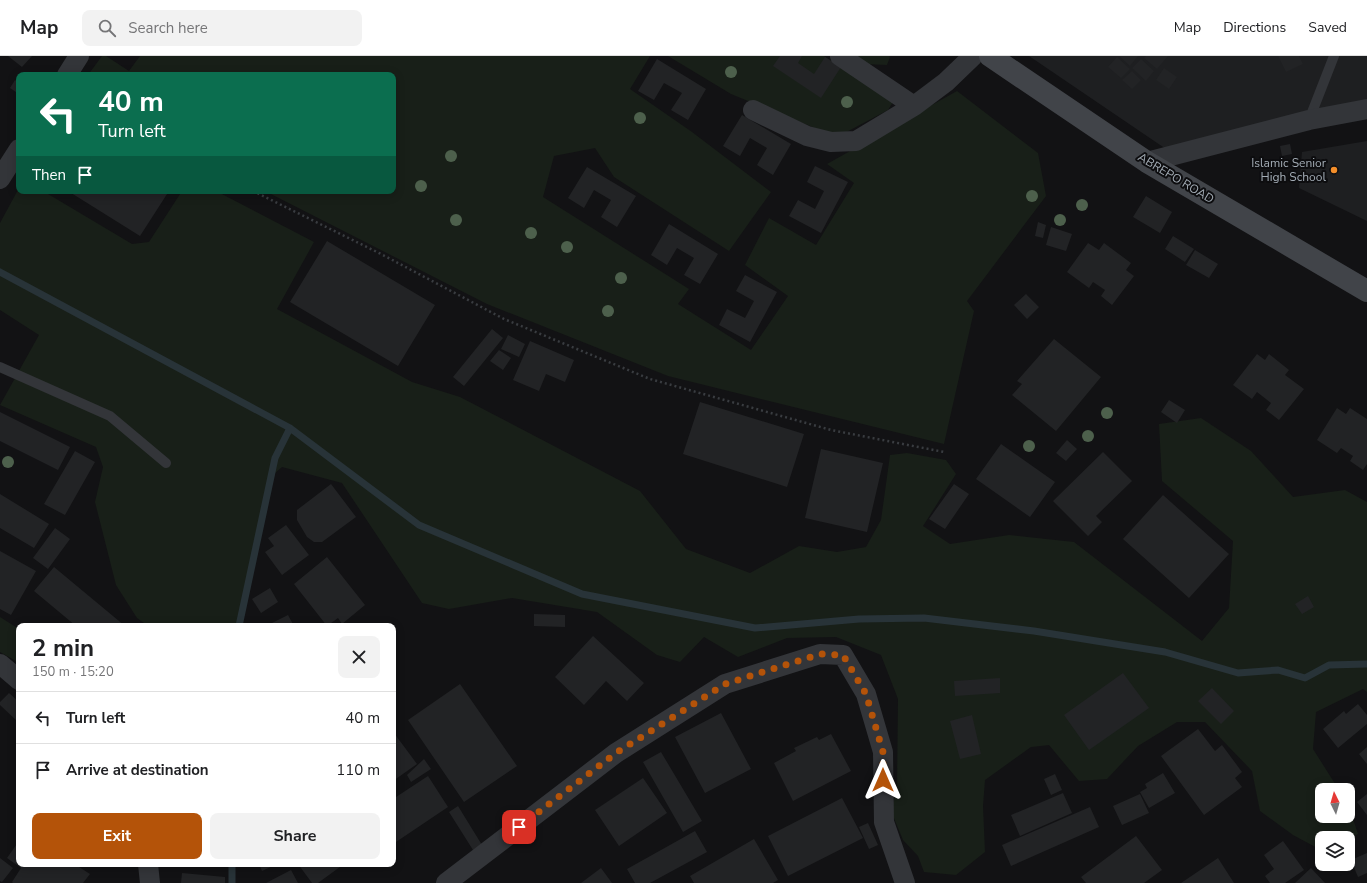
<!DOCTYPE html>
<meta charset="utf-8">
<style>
body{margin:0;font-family:"Nunito Sans",sans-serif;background:#f2f2f2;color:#202124;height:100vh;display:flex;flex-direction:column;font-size:15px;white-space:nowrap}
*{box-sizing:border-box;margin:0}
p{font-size:13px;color:#757577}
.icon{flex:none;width:22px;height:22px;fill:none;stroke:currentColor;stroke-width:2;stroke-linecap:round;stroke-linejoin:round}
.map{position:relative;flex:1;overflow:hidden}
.side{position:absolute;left:16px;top:567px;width:380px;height:244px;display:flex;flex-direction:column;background:#fff;border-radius:8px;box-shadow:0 2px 10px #0003}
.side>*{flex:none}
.hud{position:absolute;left:16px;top:16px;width:380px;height:122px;border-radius:8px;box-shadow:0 2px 10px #0003;background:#0b6e4f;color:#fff;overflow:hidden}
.needle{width:26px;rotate:355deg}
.tools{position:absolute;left:1315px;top:727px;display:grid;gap:8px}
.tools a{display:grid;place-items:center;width:40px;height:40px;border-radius:8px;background:#fff;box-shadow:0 2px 10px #0003;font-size:20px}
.pin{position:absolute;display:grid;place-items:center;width:34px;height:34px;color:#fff;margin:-17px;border-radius:8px;box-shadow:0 2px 6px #0006}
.me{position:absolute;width:44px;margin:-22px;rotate:0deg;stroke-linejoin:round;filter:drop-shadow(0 0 3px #0008)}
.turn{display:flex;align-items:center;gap:14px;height:84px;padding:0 16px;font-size:18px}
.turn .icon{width:52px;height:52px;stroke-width:2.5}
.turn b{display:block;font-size:28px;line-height:34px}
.then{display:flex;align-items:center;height:38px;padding:0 16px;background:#0003;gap:8px;font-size:15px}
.round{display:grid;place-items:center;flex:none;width:42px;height:42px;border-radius:8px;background:#f2f2f2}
.headline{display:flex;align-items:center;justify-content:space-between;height:68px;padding:0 16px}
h1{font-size:24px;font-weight:700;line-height:30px}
.primary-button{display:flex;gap:8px;margin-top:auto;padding:8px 16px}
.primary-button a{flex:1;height:46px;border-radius:8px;background:#b45309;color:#fff;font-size:16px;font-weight:700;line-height:46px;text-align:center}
.primary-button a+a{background:#f2f2f2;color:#202124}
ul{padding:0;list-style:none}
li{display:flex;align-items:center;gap:12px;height:52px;padding:0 16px;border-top:1px solid #e0e0e0}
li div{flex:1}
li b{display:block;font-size:15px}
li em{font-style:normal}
header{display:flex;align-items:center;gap:24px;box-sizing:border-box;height:56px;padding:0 20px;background:#fff;border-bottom:1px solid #e0e0e0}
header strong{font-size:19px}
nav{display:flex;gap:22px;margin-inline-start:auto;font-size:14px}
.search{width:280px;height:36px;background:#f2f2f2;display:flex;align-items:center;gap:10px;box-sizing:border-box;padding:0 14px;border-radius:8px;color:#757577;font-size:15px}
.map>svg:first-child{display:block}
</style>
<header>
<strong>Map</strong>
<div class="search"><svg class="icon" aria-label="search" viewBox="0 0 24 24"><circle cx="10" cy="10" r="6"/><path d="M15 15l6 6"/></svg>Search here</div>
<nav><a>Map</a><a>Directions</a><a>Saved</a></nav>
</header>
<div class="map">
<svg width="1367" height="827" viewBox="0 0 1367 827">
<rect width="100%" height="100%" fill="#121214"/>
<path fill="#1e1f21" d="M1029 0H1367V46L1166 93Z
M1367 85V165L1299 132 1302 96Z"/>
<path fill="#181f18" d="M102 0H106L129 15 140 0H650L630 33 692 76 771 136 729 195 614 121 595 92 554 100 543 141 689 233 678 248 751 294 788 240 745 209 769 162 816 189 854 127 827 108 957 35 1038 97 1046 140 967 245 974 255 944 388 668 320 487 248 265 135H393V19H88Z
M668 0H824L893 46 888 54 837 81 731 38Z
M851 0H889L890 1 887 9 864 8Z
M19 132V135H43L132 188 149 186 182 135H216L314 186 277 253 412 326 460 341 640 435 686 493 750 517 799 490 837 496 866 491 881 464 890 399 907 397 946 404 956 418 923 470 950 488 1009 479 1074 486 1202 585 1229 552 1233 485 1162 425 1159 368 1201 362 1251 395 1293 441 1345 434 1367 446V636L1363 633 1316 656 1313 693 1339 734H1322V760H1348V748L1358 778 1348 783 1322 782 1321 794 1293 779 1260 755 1252 715 1205 666H1177L1138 690 1107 723 1079 725 1049 689 1031 691 985 724 983 750 985 796 956 819 924 816 918 800 903 784 891 755 897 732 898 643 881 599 836 581 787 582 738 601 704 581 680 606 657 599 597 556 512 542 449 553 422 547 342 427 282 411 274 418 240 570H148L137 562 116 529 95 446 103 411 96 391 0 349 39 279 0 254V167Z
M0 561 19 573V605H16L0 596Z"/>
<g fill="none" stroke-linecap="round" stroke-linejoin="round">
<path stroke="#283338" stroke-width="7" d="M0 216 290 372 419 469 582 538 755 572 859 563 924 562 1034 575 1165 596 1238 617 1278 614 1305 622 1329 609 1367 608
M239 570 275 402 290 372
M232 808V827"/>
</g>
<path fill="#222325" d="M8 0H32L22 11Z
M780 0H802L798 7 814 18 825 1 841 11 821 42 773 10Z
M1119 0H1138L1130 10Z
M1146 0H1168L1157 13 1144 2Z
M1278 0H1299L1303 8 1286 16Z
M1117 1 1130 13 1121 22 1108 11Z
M657 3 706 33 688 64 671 54 682 37 664 27 654 44 638 35Z
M1141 3 1154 15 1146 25 1132 12Z
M1164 12 1177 21 1169 33 1156 24Z
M1132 15 1141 24 1132 33 1122 24Z
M15 24 19 27V38L10 32Z
M742 59 791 88 773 119 757 109 767 92 750 82 740 100 723 90Z
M1290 88 1292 98 1282 100 1280 90Z
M815 110 848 126 821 177 789 160 798 144 815 153 824 135 807 126Z
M587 111 636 140 617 171 601 161 611 144 594 134 584 152 568 142Z
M68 135H169L140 180Z
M1146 140 1172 156 1160 177 1133 161Z
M1038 166 1046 169 1043 182 1035 180Z
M669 168 718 198 700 228 684 219 694 202 677 192 667 209 651 199Z
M1051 171 1072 178 1066 195 1046 189Z
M1173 180 1194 193 1185 206 1165 193Z
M327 185 435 249 398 310 290 246Z
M1088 187 1099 194 1104 187 1131 207 1126 214 1134 220 1112 249 1101 240 1105 234 1093 226 1089 232 1067 216Z
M1195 194 1218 208 1209 222 1186 209Z
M745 219 777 236 750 286 719 269 727 253 745 262 754 245 736 235Z
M1026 238 1039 251 1027 263 1014 249Z
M492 273 503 282 464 330 453 321Z
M508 279 525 288 519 301 501 293Z
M1054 283 1101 321 1056 375 1012 339 1022 328 1017 325Z
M530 285 574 304 565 326 546 318 539 335 513 324Z
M499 294 511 302 503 314 490 305Z
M1257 298 1265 304 1269 298 1289 314 1285 319 1304 333 1279 364 1266 354 1271 347 1257 336 1252 343 1233 329Z
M1169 344 1185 354 1177 367 1161 356Z
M700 346 804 378 787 431 683 398Z
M1337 352 1346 358 1350 352 1367 363V408L1363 414 1350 405 1353 400 1341 392 1337 397 1317 384Z
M0 356 70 391 58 414 0 385Z
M1067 384 1077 393 1066 405 1056 397Z
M1001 388 1055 426 1030 461 976 423Z
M821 393 883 407 867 476 805 462Z
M75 395 95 406 65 459 44 448Z
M1103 396 1132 425 1096 460 1102 466 1088 480 1053 445Z
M331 428 356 461 322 486H314L307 481 297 464V454Z
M954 428 969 438 945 473 929 463Z
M0 438 49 468 34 492 0 472Z
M1163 439 1229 498 1189 542 1123 483Z
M286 469 309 499 282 519 265 496 274 490 268 482Z
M55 472 70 483 48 513 33 502Z
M0 495 36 515 11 559 0 553Z
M327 501 365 549 342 568 338 562 327 570 294 528Z
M54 511 125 570H76L34 535Z
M270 532 278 546 261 557 252 543Z
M1308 540 1314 551 1302 558 1295 548Z
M534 558 565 559V571L534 570Z
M288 559 294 570H266Z
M593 580 644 627 627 645 606 625 584 649 555 621Z
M1123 617 1149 652 1089 694 1064 659Z
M1000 622V637L955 640 954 625Z
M460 628 517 710 464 746 408 664Z
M1212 632 1234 655 1221 668 1198 645Z
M9 637 19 646V663L17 665 0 649V646Z
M1358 648 1367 659V668L1338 692 1323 673 1344 655 1346 658Z
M721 657 751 713 705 737 675 681Z
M972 659 981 698 960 703 950 665Z
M1198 673 1215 695 1222 689 1242 716 1235 722 1242 731 1204 759 1161 700Z
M394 677 417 708 393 725V678Z
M831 678 851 715 793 745 774 707 796 695 794 692 817 681 819 684Z
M1367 691V708L1359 698Z
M661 696 702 765 683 776 643 706Z
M424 703 431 713 411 726 407 719Z
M1163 717 1175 737 1149 752 1140 736 1147 732 1145 728Z
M1055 718 1062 734 1051 739 1044 723Z
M428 720 448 751 393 788V743Z
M643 722 667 757 619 790 595 754Z
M1063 737 1072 757 1020 780 1011 759Z
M1140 738 1149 757 1122 769 1113 750Z
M1367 738V759L1357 746Z
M842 742 863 782 788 820 768 780Z
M458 750 482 789 473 794 449 756Z
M1090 751 1099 771 1011 810 1002 789Z
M868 767 878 789 869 793 859 771Z
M695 775 707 796 650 827H635L627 813Z
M1136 780 1162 814 1144 827H1086L1081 821Z
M754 783 778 824 773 827H694L690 820Z
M19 785V808H82L79 811 90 818 83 827H13L12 826 21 812 7 802Z
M1283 785 1304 814 1285 827H1270L1265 820 1274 813 1264 799Z
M1367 797V817L1358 821 1351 804Z
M0 802 13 812 2 826 0 825Z
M1218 802 1234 827H1181Z
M259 808H277L262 815Z
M298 808H344L318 827H312Z
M601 812 612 827H581Z
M1311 812 1325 827H1295Z
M291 814 298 827H266Z
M182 817 225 821V827H181Z"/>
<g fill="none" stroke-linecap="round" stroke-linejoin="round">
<path stroke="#393c40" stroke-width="2.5" stroke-dasharray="2 3" stroke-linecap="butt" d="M253 135 381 198 504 263 650 323 831 374 944 396"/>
<path stroke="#333539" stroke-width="10" d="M1309 64 1334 0
M0 311 110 360 166 407"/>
<path stroke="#333539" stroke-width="20" d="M840 0 914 50
M67 19 79 0
M753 54 807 80 831 86 856 85 914 50 946 26 973 0
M1147 106 1309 64 1367 53
M0 123 19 93
M0 608 19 624
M148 808 150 827
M446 827 616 697 725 628 820 598 843 599 866 638 883 696 884 766 905 827"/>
<path stroke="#414449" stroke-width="22" d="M990 0 1147 106 1367 235"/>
</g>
<g fill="#4d604c">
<circle cx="731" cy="16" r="6"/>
<circle cx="847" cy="46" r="6"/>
<circle cx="640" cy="62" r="6"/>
<circle cx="451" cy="100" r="6"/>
<circle cx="421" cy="130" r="6"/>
<circle cx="1032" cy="140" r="6"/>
<circle cx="1082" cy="149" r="6"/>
<circle cx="456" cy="164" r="6"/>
<circle cx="1060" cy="164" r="6"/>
<circle cx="531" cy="177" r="6"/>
<circle cx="567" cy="191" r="6"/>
<circle cx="621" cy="222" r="6"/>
<circle cx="608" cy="255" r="6"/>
<circle cx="1107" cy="357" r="6"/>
<circle cx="1088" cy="380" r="6"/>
<circle cx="1029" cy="390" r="6"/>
<circle cx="8" cy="406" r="6"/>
</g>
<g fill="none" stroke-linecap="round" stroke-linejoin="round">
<path stroke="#b45309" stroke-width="7" stroke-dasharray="0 12.6" d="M519 771 616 697 725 628 820 598 843 599 866 638 883 696V724"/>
</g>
<circle fill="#f48e2a" stroke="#0d0d0f" stroke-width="1.5" cx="1334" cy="114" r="4"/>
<g text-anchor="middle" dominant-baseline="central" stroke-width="4" stroke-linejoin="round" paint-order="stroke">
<g font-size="12" fill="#a3acb5" stroke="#0d0d0f" text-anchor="end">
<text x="1326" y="107">Islamic Senior<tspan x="1326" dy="14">High School</tspan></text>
</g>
<g font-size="12" fill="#a3acb5" stroke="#0d0d0f">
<text transform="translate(1176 122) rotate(31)">ABREPO ROAD</text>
</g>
</g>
</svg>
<div class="tools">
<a><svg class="needle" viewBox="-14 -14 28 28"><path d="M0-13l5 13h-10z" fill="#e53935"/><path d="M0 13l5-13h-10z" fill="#757577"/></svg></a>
<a><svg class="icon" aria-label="layers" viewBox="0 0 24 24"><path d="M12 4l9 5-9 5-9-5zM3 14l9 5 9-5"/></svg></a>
</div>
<div class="pin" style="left:519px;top:771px;background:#d93025"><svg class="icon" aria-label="arrive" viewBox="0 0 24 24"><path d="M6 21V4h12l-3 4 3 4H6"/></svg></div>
<svg class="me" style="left:883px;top:724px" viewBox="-20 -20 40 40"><path d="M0-17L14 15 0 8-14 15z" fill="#b45309" stroke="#fff" stroke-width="4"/></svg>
<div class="hud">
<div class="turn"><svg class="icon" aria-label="left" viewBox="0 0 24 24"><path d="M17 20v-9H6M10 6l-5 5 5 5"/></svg><div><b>40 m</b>Turn left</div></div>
<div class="then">Then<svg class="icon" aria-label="arrive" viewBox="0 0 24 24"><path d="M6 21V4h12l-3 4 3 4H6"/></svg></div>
</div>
<section class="side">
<div class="headline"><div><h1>2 min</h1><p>150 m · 15:20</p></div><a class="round"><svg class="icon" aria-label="close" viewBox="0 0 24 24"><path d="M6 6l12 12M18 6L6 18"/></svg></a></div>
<ul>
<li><svg class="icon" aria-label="left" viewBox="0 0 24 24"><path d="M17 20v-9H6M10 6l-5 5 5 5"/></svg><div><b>Turn left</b></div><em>40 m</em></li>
<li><svg class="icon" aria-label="arrive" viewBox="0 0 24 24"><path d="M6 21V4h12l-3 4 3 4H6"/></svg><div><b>Arrive at destination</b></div><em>110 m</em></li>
</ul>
<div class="primary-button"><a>Exit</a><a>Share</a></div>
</section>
</div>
